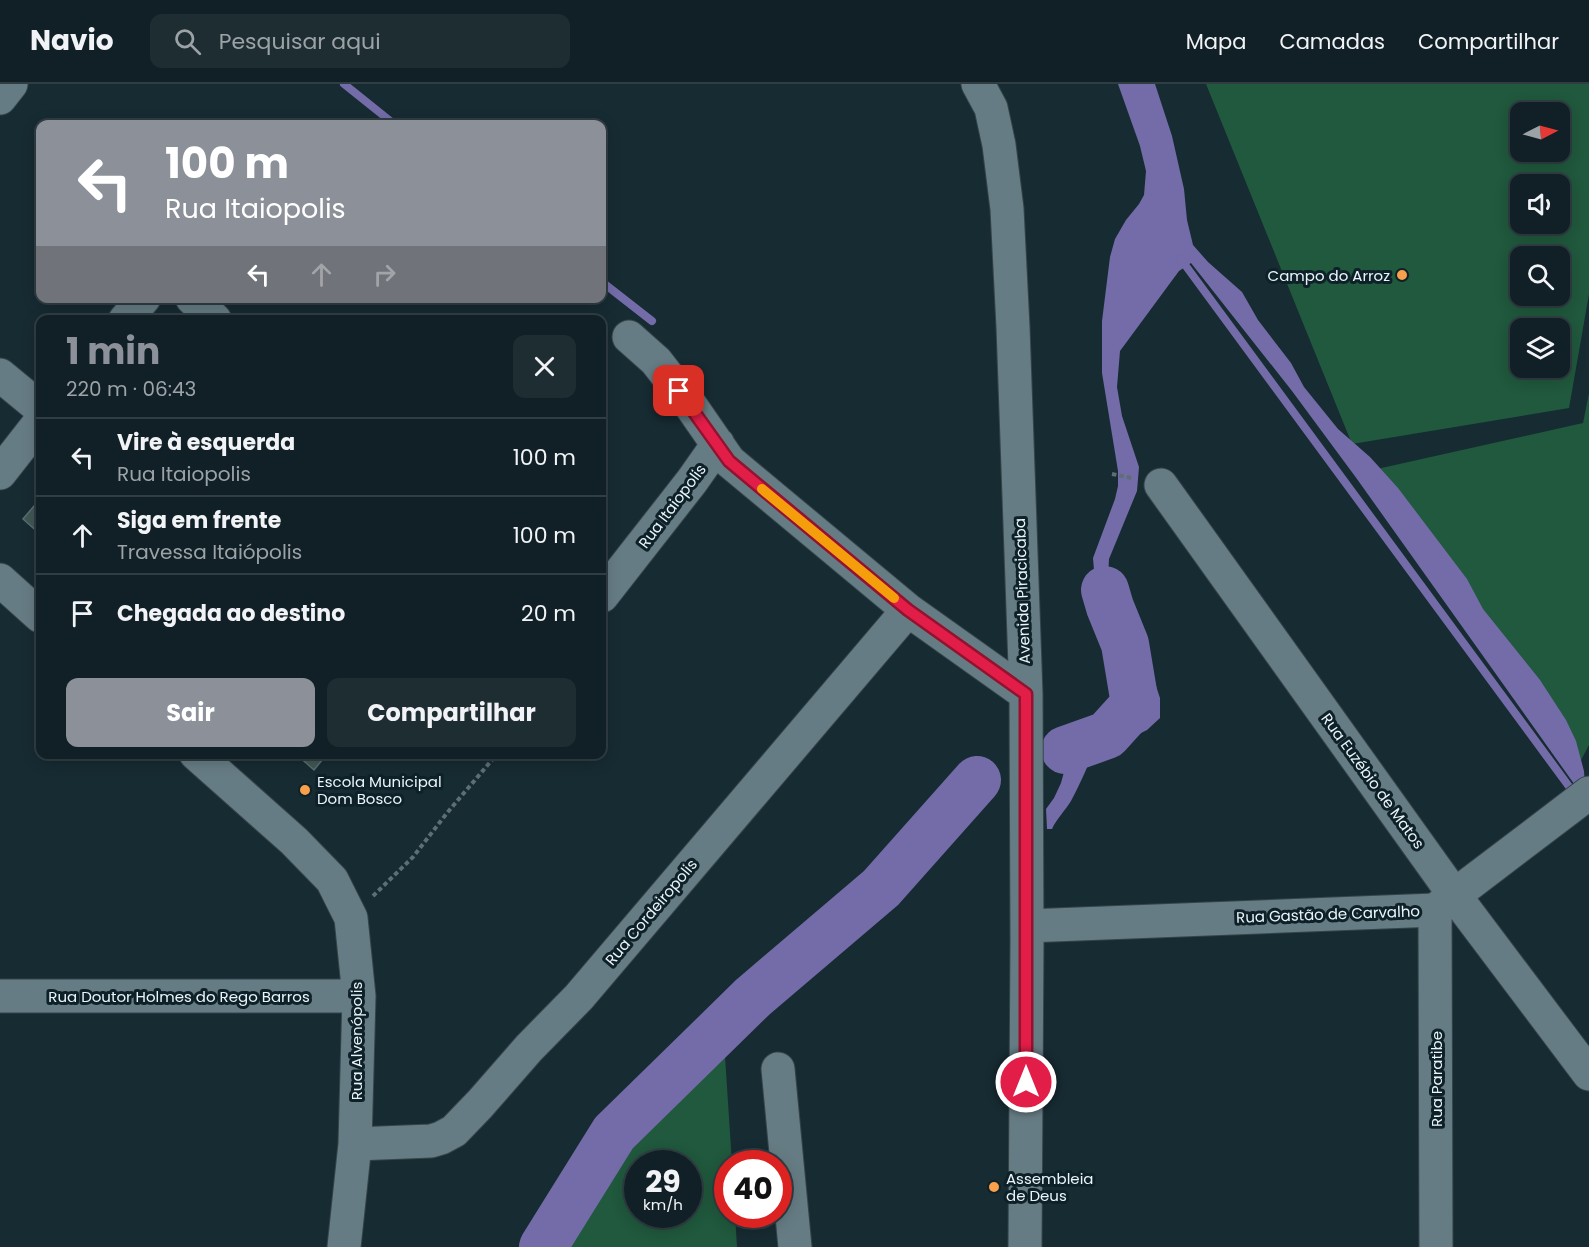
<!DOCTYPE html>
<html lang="pt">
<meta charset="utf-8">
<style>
body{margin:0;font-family:Poppins,sans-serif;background:#1e2d32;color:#f1f3f6;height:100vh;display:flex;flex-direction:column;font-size:22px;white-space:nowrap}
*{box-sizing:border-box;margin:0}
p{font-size:20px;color:#9ca3a7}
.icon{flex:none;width:33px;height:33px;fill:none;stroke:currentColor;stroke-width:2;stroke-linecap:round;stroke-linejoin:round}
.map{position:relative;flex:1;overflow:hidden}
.details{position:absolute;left:36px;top:231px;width:570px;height:444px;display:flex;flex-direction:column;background:#112026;border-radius:12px;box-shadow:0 3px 15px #0003,0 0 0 2px #303e43}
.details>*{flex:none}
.banner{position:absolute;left:36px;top:36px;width:570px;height:183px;border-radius:12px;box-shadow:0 3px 15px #0003,0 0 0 2px #303e43;background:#8c9099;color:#fff;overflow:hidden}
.needle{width:39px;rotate:84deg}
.controls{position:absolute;left:1510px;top:18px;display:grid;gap:12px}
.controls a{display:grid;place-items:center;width:60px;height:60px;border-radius:12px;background:#112026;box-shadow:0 3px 15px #0003,0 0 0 2px #303e43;font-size:30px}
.speed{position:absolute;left:624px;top:1066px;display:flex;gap:12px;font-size:30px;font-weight:700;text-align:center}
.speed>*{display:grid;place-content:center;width:78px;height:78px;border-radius:50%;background:#112026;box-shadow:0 3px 15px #0003,0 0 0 2px #303e43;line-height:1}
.speed small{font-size:15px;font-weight:400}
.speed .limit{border:9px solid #d22;background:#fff;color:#111}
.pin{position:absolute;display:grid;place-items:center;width:51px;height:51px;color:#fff;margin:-26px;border-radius:12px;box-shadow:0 3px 9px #0006}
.me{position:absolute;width:66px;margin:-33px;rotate:0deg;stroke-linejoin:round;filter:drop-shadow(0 0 4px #0008)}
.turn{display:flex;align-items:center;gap:21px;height:126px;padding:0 30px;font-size:27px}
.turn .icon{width:78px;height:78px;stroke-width:2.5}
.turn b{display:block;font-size:42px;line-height:51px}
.lanes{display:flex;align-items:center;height:57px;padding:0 30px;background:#0003;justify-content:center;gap:30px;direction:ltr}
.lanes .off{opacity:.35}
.round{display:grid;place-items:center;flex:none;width:63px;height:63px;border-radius:12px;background:#1e2d32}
.headline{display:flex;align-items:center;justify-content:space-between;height:102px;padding:0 30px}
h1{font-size:36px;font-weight:700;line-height:45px;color:#8c9099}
.cta{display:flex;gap:12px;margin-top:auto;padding:12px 30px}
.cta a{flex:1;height:69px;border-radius:12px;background:#8c9099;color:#fff;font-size:24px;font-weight:700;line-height:69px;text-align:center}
.cta a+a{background:#1e2d32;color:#f1f3f6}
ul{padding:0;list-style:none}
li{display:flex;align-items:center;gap:18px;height:78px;padding:0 30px;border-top:2px solid #303e43}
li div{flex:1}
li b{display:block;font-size:22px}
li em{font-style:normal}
header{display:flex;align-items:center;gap:36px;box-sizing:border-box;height:84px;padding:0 30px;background:#112026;border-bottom:2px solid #303e43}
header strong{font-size:28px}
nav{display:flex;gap:33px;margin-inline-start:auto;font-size:21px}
.search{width:420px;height:54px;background:#1e2d32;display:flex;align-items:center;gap:15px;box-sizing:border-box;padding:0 21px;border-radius:12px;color:#9ca3a7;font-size:22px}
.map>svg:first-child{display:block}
</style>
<header>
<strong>Navio</strong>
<div class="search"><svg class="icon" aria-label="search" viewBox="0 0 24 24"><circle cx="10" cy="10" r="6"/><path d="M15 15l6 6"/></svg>Pesquisar aqui</div>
<nav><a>Mapa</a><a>Camadas</a><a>Compartilhar</a></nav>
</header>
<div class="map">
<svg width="1589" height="1163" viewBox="0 0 1589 1163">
<rect width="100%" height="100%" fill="#172b32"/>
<path fill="#20593d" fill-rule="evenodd" d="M1206 0H1589V210L1569 324 1352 360ZM1521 28H1560V68H1521ZM1521 100H1560V140H1521ZM1521 172H1560V212H1521ZM1521 244H1560V284H1521Z
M1589 309V661L1579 680 1368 387 1583 339Z
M725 972 732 1080H728V1131H735L737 1163H562L629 1065ZM638 1080H688V1131H638Z"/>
<path fill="#736ca8" d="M1118 0H1155L1172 52 1184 105 1187 136 1193 161 1208 178 1242 208 1258 236 1291 279 1304 303 1338 345 1370 373 1398 404 1467 495 1483 525 1540 596 1566 636 1576 657 1584 687 1585 701 1577 704 1357 395 1292 307 1191 179 1179 187 1120 267 1117 303 1122 332 1139 383 1137 407 1109 475 1108 494 1123 537 1139 567 1148 578 1160 614V634L1147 646 1131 654 1111 656 1095 664C1088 682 1080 700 1071 717 1065 727 1057 734 1052 745H1047L1046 725 1054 714 1061 699 1067 677 1069 658 1073 652 1106 642 1129 638 1138 623 1139 600 1135 580 1119 558 1105 519 1094 486 1093 474 1115 415 1118 402V387L1102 289V237L1110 173 1115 155 1126 136 1139 120 1144 111 1146 87 1140 62Z"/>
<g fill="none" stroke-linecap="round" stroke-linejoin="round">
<path stroke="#736ca8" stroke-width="8" d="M344 0 394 40
M1180 174 1576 712
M602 198 652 237"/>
<path stroke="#736ca8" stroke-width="48" d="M1065 666 1107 651 1135 620 1125 560 1110 523 1105 506
M543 1163 614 1049 753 913 881 804 977 696"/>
</g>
<path fill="#405756" stroke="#576f6e" stroke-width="1.5" d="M40 415V450L23 435Z
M296 670H327L314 686Z"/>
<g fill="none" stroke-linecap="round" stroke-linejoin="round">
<defs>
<path id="minor" d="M978 0 991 24 999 61 1007 125 1013 243 1026 610 1027 856 1025 1163
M0 14 11 0
M192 214 215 236
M125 236 144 214
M629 253 656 277 691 322 729 377 908 526 1026 610
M0 291 40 324
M0 389 40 338
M1161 401 1455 812 1589 990
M0 496 40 532
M602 512 692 397 718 360
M196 670 294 757 332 796 351 834 359 912 355 1060 344 1163
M1435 826 1436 1163
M1027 842 1435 826 1589 709
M0 912H359
M778 985 795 1163
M355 1060 431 1057 441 1054 454 1047 480 1020 529 964 579 913 908 526"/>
</defs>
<use href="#minor" stroke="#35454a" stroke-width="35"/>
<path stroke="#5d6e74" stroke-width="4" stroke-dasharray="4.5 3" stroke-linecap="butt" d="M1112 390 1132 394
M373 812 413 773 447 729 497 670"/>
<use href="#minor" stroke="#667c84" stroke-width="33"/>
</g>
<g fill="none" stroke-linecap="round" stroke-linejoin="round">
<defs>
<path id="route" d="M679 307 729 377 908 526 1026 610V998"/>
</defs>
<use href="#route" stroke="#92132f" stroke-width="15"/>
<use href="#route" stroke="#e11d48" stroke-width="10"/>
<path stroke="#f59e0b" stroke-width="10" d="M762 405 894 514"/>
</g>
<g fill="#f8a04b" stroke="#0e2128" stroke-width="2">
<circle cx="1402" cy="191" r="6"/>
<circle cx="305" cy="706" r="6"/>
<circle cx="994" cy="1103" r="6"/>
</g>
<g text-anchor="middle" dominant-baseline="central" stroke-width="6" stroke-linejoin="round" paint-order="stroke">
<g font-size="15" fill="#e9f5fa" stroke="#0e2128" text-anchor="start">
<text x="1390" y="191" text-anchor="end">Campo do Arroz</text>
<text x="317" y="697">Escola Municipal<tspan x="317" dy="17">Dom Bosco</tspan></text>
<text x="1006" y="1094">Assembleia<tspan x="1006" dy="17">de Deus</tspan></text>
</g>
<g font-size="15" fill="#e9f5fa" stroke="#0e2128">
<text transform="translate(672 422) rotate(-53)">Rua Itaiopolis</text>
<text transform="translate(1022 507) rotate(-92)">Avenida Piracicaba</text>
<text transform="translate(1373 697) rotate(54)">Rua Euzébio de Matos</text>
<text transform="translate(651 828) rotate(-50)">Rua Cordeiropolis</text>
<text transform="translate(1328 830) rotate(-2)">Rua Gastão de Carvalho</text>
<text x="179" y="912">Rua Doutor Holmes do Rego Barros</text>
<text transform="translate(356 957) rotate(-90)">Rua Alvenópolis</text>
<text transform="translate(1436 995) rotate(-90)">Rua Paratibe</text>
</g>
</g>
</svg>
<div class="controls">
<a><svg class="needle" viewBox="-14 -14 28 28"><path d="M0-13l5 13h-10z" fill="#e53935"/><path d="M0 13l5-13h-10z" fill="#9ca3a7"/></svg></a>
<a><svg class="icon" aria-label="sound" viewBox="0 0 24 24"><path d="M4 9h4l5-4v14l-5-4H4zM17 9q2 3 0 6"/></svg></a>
<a><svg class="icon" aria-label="search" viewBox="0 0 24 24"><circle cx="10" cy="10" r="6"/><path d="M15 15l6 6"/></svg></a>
<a><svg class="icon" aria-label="layers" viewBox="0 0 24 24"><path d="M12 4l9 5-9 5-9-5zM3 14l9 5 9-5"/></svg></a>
</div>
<div class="speed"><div>29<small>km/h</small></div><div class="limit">40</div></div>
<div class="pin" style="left:679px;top:307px;background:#d93025"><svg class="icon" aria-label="arrive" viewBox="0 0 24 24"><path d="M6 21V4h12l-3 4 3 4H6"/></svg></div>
<svg class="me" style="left:1026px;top:998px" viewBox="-20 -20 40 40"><circle r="17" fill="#e11d48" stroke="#fff" stroke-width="3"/><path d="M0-11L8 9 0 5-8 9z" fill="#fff"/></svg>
<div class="banner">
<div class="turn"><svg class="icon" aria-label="left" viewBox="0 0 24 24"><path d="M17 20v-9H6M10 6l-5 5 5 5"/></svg><div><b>100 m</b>Rua Itaiopolis</div></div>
<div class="lanes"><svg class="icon" aria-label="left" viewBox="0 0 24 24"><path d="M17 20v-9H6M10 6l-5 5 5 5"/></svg><svg class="icon off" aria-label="ahead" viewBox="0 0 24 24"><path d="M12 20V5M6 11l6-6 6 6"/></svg><svg class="icon off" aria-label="right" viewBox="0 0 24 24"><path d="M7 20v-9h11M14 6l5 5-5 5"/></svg></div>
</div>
<section class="details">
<div class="headline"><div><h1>1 min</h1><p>220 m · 06:43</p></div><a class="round"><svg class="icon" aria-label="close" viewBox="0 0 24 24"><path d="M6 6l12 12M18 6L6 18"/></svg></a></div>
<ul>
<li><svg class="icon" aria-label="left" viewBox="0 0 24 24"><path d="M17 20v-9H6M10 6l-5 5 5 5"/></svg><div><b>Vire à esquerda</b><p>Rua Itaiopolis</p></div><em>100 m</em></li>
<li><svg class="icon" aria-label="ahead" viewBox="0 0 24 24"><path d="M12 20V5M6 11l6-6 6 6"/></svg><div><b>Siga em frente</b><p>Travessa Itaiópolis</p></div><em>100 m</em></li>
<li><svg class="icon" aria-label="arrive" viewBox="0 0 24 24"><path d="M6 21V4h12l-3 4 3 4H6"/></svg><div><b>Chegada ao destino</b></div><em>20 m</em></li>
</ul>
<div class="cta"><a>Sair</a><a>Compartilhar</a></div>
</section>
</div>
